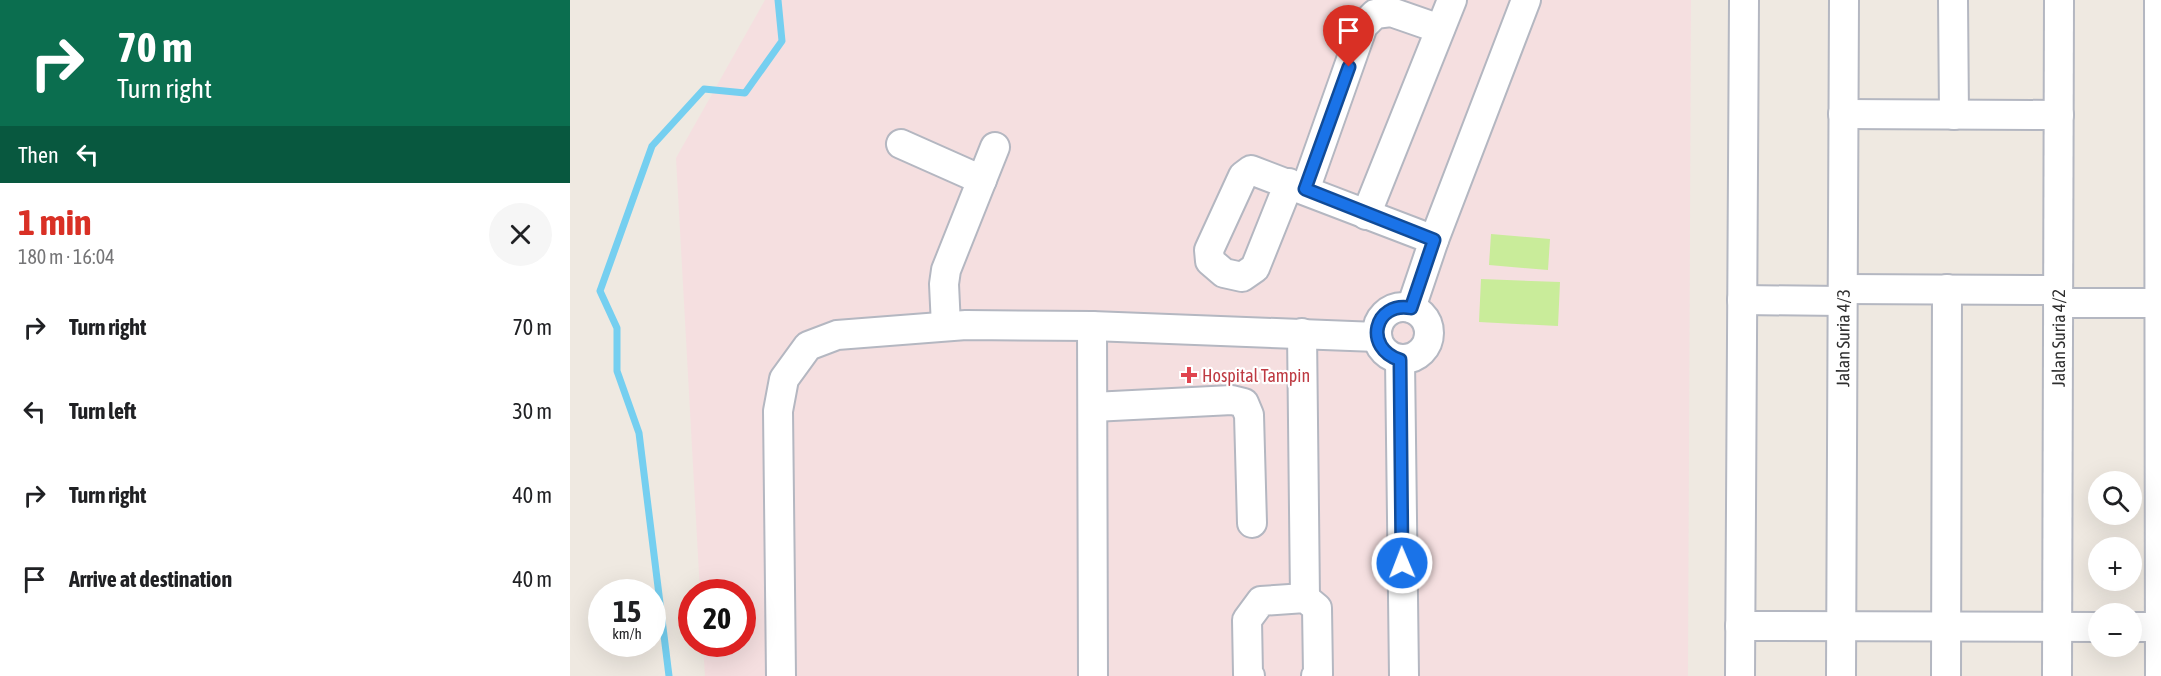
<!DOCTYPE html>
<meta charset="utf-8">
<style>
body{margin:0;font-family:"Asap Condensed",sans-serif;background:#f6f6f6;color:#202124;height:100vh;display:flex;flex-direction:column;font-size:22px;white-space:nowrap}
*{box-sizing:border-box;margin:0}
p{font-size:20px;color:#757577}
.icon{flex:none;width:33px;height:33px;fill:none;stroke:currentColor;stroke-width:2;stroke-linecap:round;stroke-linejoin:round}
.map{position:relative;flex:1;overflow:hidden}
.details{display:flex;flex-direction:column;background:#fff;width:570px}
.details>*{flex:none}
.hud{background:#0b6e4f;color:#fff;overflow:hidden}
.buttons{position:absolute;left:1518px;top:471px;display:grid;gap:12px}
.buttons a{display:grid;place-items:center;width:54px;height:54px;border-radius:50%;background:#fff;box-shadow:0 6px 24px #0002;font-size:30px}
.speed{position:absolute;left:18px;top:579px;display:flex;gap:12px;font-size:30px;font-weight:700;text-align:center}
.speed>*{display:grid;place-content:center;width:78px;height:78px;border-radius:50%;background:#fff;box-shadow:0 6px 24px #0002;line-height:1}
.speed small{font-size:15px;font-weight:400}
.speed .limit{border:9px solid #d22;background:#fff;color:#111}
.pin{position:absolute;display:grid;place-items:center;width:51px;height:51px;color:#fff;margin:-62px -26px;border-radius:50% 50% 50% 0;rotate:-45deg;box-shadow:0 0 6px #0007}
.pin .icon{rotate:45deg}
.me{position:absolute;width:66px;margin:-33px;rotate:359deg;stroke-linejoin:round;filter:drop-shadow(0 0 4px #0008)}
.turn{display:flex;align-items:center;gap:21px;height:126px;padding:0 18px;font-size:27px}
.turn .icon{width:78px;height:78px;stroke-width:2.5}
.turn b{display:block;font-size:42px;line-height:51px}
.then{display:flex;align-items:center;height:57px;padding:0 18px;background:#0003;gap:12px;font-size:22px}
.round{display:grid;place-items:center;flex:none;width:63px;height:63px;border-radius:32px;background:#f6f6f6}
.overview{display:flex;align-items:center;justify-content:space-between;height:102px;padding:0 18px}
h1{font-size:36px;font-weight:700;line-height:45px;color:#d93025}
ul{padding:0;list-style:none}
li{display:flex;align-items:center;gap:18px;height:84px;padding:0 18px}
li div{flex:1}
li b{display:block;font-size:22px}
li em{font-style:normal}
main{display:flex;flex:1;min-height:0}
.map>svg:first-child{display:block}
</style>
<main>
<section class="details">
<div class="hud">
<div class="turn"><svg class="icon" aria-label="right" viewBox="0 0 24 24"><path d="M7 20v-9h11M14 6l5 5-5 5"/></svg><div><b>70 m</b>Turn right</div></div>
<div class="then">Then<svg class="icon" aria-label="left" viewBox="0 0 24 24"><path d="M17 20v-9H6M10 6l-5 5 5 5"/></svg></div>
</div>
<div class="overview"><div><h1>1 min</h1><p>180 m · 16:04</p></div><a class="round"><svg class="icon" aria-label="close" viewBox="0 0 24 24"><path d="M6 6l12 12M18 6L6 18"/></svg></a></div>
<ul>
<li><svg class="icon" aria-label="right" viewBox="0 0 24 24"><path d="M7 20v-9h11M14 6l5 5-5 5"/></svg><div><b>Turn right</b></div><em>70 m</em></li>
<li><svg class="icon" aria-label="left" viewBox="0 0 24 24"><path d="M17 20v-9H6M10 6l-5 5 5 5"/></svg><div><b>Turn left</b></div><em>30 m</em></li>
<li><svg class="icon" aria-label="right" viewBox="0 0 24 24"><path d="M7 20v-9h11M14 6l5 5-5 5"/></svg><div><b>Turn right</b></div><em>40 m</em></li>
<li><svg class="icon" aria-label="arrive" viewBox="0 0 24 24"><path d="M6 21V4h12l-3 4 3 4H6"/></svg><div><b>Arrive at destination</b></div><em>40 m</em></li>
</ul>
</section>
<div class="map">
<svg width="1591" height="676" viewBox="0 0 1591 676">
<rect width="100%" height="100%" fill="#efe9e1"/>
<path fill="#f5dfe0" d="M195 0H1121L1118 676H135L133 644H172V592H130L106 158Z"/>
<path fill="#c9ec9a" d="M921 234 980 239 978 270 919 265Z
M911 279 990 282 988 326 909 322Z"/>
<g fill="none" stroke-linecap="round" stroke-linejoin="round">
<path stroke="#75cff0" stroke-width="7" d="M99 676 69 433 47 371V328L30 291 82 146 134 89 175 93 212 41 208 0"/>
<defs>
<g id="minor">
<path d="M1383 0 1384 115"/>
<path d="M1589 0 1590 676"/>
<path d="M1273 114 1489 115"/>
<path d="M331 144 412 180"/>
<path d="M719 183 685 268 672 277 654 273 640 261 639 250 673 176 681 170 864 240"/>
<path d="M735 190 793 26 805 14 821 12 870 29"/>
<path d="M796 215 882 0"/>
<path d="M1273 289 1488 290"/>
<path d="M1172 300 1272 301"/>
<path d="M1488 303H1591"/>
<circle cx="833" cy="333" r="26"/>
<path d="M841 308 864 240 956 0"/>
<path d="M376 326 374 284 376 270 425 147"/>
<path d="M522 326 523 676"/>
<path d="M732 333 735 598"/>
<path d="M830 360 834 676"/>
<path d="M523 407 662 400 674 403 679 415 682 523"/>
<path d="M1170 626 1528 627"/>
<path d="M1562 627H1591"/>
<path d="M211 676 208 411 214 379 238 346 267 335 396 325 522 326 807 337"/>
<path d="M680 676 678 674 677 620 691 601 735 598 747 608 748 674 746 676"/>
<path d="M1170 676 1174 0"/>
<path id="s1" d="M1271 676 1274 0"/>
<path d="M1376 676 1377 289"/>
<path id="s2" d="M1487 676 1489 0"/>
</g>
</defs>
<use href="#minor" stroke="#b4b7c1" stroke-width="32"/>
<use href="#minor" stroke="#fff" stroke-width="28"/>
</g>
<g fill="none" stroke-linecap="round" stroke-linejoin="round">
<defs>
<path id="route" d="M779 67 735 189 864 240 841 308C804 301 793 348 830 360L832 563"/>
</defs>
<use href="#route" stroke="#114b97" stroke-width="15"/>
<use href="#route" stroke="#1a73e8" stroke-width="10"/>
</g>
<path fill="#e0444e" stroke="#fff" stroke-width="2" d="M616 366h6v6h6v6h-6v6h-6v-6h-6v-6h6z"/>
<g text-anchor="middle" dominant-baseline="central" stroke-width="4.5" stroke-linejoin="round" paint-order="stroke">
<g font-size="18" fill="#2e2e2e" stroke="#fff">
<text stroke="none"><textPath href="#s1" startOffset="338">Jalan Suria 4/3</textPath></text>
<text stroke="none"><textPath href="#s2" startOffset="338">Jalan Suria 4/2</textPath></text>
</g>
<g font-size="18" fill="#be3a42" stroke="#fff" text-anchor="start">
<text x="632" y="375">Hospital Tampin</text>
</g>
</g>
</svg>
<div class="buttons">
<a><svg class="icon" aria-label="search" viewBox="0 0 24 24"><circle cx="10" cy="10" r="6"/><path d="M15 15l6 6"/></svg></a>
<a>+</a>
<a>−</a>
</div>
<div class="speed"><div>15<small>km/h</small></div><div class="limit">20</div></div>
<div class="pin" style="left:779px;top:67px;background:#d93025"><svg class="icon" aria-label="arrive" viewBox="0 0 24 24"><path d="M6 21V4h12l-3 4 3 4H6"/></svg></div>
<svg class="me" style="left:832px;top:563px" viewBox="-20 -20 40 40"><circle r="17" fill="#1a73e8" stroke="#fff" stroke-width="3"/><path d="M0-11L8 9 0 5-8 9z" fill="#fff"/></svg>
</div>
</main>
